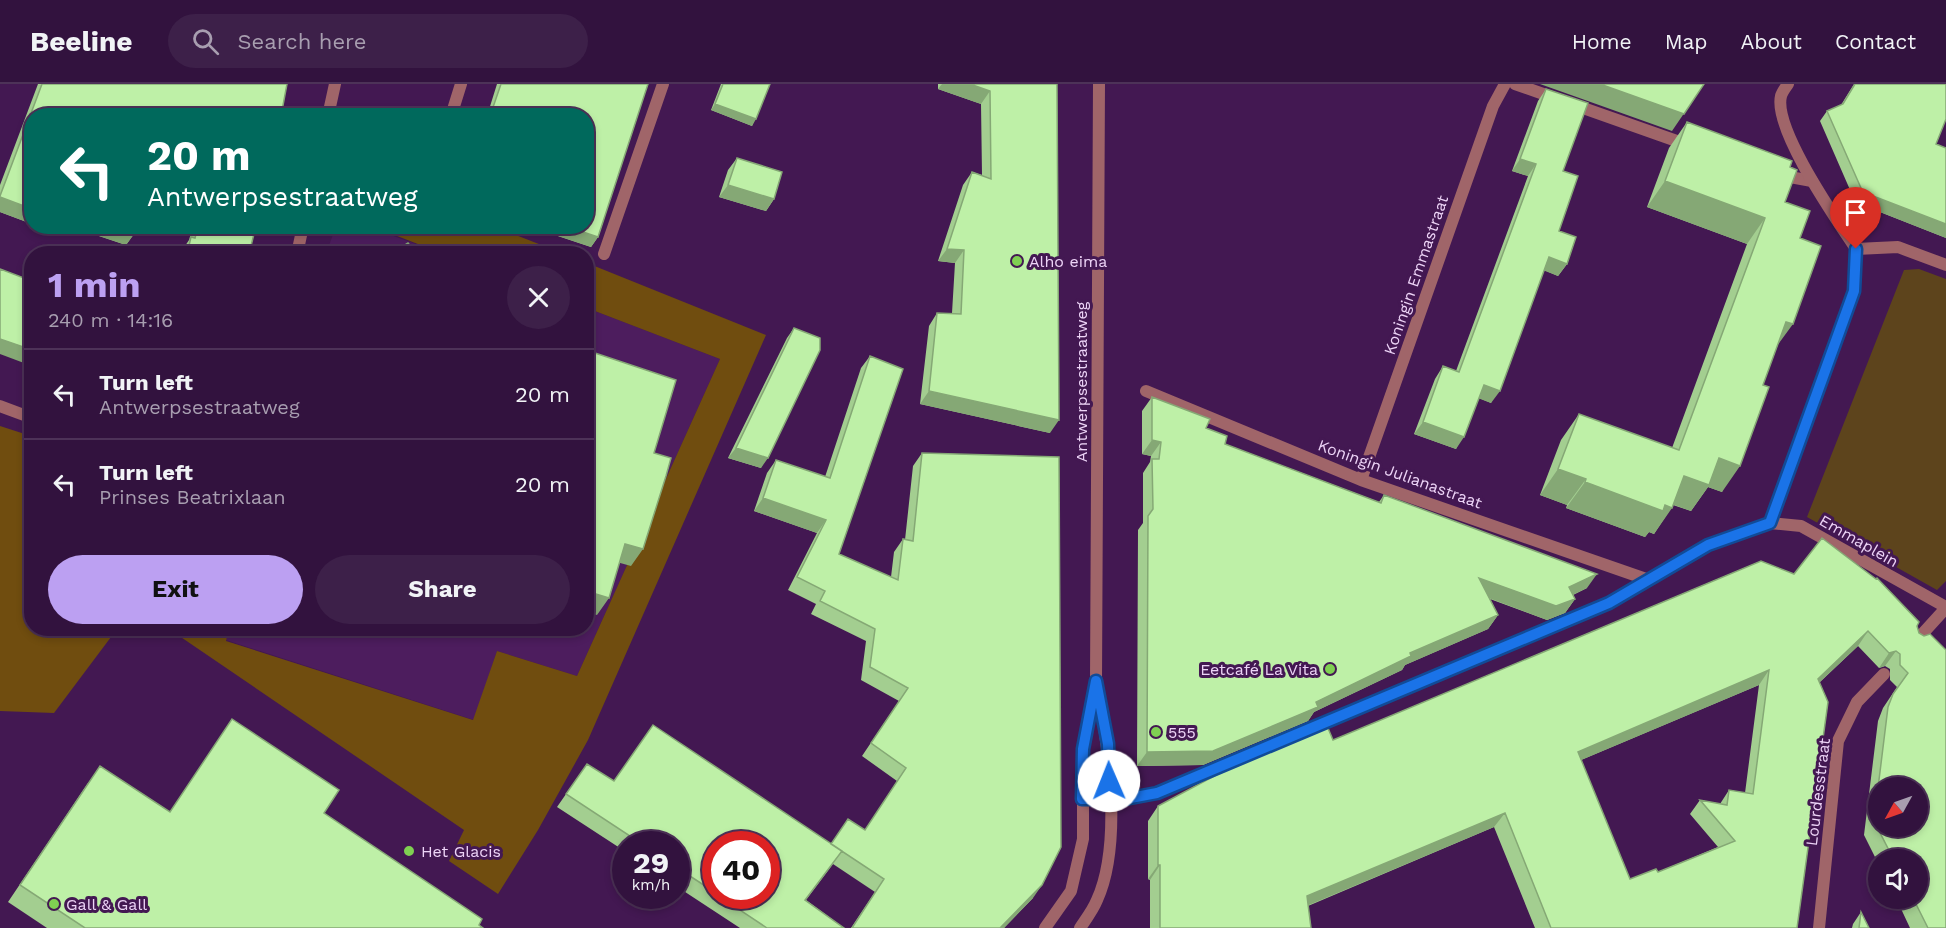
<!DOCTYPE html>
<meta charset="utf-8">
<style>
body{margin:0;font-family:"Work Sans",sans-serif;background:#3d2049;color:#f1f3f6;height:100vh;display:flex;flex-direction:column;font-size:22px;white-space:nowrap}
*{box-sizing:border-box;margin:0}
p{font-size:20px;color:#a89eb0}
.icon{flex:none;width:33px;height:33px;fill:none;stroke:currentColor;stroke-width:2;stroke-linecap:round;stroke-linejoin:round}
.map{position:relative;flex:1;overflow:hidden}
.sheet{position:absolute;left:24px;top:162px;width:570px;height:390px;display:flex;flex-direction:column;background:#32123e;border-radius:24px;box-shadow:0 3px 9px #0003,0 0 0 2px #4d3258}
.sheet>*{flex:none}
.hud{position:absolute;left:24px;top:24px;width:570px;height:126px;border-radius:24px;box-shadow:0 3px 9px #0003,0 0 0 2px #4d3258;background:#00695c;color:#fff;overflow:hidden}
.needle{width:39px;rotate:230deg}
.buttons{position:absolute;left:1868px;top:693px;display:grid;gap:12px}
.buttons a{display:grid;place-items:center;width:60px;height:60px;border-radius:50%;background:#32123e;box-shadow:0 3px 9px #0003,0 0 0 2px #4d3258;font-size:30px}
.speed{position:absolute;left:612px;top:747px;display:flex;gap:12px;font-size:30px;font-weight:700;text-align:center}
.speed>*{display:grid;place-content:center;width:78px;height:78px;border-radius:50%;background:#32123e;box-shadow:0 3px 9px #0003,0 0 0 2px #4d3258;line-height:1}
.speed small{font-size:15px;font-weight:400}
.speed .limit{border:9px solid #d22;background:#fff;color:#111}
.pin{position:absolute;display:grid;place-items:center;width:51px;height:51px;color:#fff;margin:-62px -26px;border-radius:50% 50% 50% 0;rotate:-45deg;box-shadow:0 0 6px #0007}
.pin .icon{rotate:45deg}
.me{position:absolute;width:66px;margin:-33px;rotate:359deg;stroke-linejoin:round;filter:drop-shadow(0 0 4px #0008)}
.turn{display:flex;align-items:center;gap:21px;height:126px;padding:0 24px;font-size:27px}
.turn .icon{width:78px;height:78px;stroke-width:2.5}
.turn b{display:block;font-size:42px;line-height:51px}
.round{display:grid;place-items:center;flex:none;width:63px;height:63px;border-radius:32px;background:#3d2049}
.head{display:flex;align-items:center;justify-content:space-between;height:102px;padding:0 24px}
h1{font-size:36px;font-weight:700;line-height:45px;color:#bca0f2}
.action{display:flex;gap:12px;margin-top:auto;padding:12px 24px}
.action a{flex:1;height:69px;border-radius:36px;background:#bca0f2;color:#111;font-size:24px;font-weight:700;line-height:69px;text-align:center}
.action a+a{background:#3d2049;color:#f1f3f6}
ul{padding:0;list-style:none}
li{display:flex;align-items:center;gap:18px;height:90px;padding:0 24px;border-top:2px solid #4d3258}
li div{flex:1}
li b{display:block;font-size:22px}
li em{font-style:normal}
header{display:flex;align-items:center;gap:36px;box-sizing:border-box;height:84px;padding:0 30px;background:#32123e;border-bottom:2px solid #4d3258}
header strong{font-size:28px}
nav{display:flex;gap:33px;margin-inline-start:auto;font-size:21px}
.search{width:420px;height:54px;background:#3d2049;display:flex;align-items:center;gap:15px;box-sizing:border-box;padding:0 21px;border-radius:33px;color:#a89eb0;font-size:22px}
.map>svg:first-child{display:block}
</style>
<header>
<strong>Beeline</strong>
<div class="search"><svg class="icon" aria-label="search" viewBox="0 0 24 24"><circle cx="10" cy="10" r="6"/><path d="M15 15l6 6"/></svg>Search here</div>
<nav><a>Home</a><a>Map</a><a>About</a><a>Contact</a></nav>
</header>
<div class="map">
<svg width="1946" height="844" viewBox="0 0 1946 844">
<rect width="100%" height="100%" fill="#431852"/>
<path fill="#4d1d5e" d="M336 142 368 143 441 169 326 170Z
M587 224 720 275 577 592 497 567 474 636 226 556 229 544H586Z"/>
<path fill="#5d441c" d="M1919 185 1946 195V497L1937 506 1807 433 1904 186Z"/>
<path fill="#704d0f" d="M374 143H495L562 169H441Z
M587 179 766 251 588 656 538 746 498 810 449 777 464 746 169 545H229L226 557 473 636 497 567 577 592 720 275 587 224Z
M0 342 31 352 32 544 117 545 54 629 0 627Z"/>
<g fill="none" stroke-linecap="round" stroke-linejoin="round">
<path stroke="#a06569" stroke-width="12" d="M604 170 663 0"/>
<path stroke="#a06569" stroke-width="12" d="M1515 0 1688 61
M1778 91 1812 97"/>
<path stroke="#a06569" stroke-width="12" d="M1788 0C1786 3 1782 8 1781 12 1773 45 1837 136 1856 165
M328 32 335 0
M451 32 461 0
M297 170 303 142
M1146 307 1361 396 1646 495
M0 322 32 334
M1361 396 1493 22 1505 0
M1770 439 1854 207 1856 165 1898 163 1946 181
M1915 558 1945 525 1946 527
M1312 643 1609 519 1708 461 1770 439 1801 442 1946 523
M1082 715H1125L1157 709 1272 661
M1819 844 1838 657 1857 618 1884 590"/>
<path stroke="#a06569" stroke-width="12" d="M1045 844 1071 807 1083 755V665L1095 604
M1080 844C1086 835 1093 826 1097 816 1123 759 1108 657 1096 597L1099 0"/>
</g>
<path fill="#a3ce90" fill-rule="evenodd" d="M38 0H287L32 32V140L0 128V101Z
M497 0H648L598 153 591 163 546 148 547 142H586V32H487Z
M721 0H770L752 42 711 26Z
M938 0H1057L1050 349 920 320 929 242 937 229H952L955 179 938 177 963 101 972 88 982 91 981 20 938 5Z
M1854 0H1946L1936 60 1946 64V154L1852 117 1854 115 1820 37 1827 27 1841 21Z
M1546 5 1563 87 1559 147 1567 180 1558 192 1544 186 1491 319 1479 314 1456 365 1414 350 1435 295 1443 282 1456 287 1528 92 1512 87 1538 17Z
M1687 38 1790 83 1785 118 1800 154 1777 263 1722 408 1708 403 1691 427 1673 421 1654 450 1649 448 1645 453 1566 424 1567 421 1540 411 1561 356 1579 330 1672 364 1747 160 1647 123 1669 64Z
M737 74 774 115 766 127 719 113 728 86Z
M99 142H136L134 150 126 161 96 151Z
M193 142H256L249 170H182L183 165 189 156Z
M400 164 417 170H396Z
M794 244 761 384 728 374 787 254Z
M870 272 839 470 891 493 894 468 903 455 905 456 913 382 922 369 1033 814 1004 844H851L875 808 833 780 806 816 844 844H740L676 802V760H626V768L557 723 587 680 614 697 831 760 848 735 865 746 897 697 862 672 899 617 861 596 866 557 811 530 816 520 788 506 817 449 754 427 767 389 776 376 825 393 861 284ZM716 760 766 812H716Z
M1152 313 1206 344 1225 360 1379 418 1384 411 1587 504 1573 511 1575 515 1565 529 1547 536 1490 515 1498 531 1488 545 1405 581 1402 586 1314 628 1308 637 1203 681 1137 682 1138 446 1143 439V389L1150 378 1151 372 1142 370V327Z
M1761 477 1917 542 1946 844H1910L1896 814H1917V776H1878V779L1864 751 1878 637 1883 624 1897 603 1890 596V585L1885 582 1879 584 1858 562 1820 598 1797 844H1535L1494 743 1308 822 1311 844H1150V796L1148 795V737L1158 722 1254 671 1258 665 1333 656ZM1759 601 1745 709 1729 706 1720 720 1700 716 1690 730 1718 763 1658 788 1630 795 1581 676Z
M88 699 169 728 324 729 483 844H47L8 818Z
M1861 828 1869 844H1852L1853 840Z"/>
<path fill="#85a875" d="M942 0H970L990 7 981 20 938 5Z
M1540 0H1704L1672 47Z
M715 20 756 35 752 42 711 26Z
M170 24 210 32H165Z
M1520 75 1536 80 1528 92 1512 87Z
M1665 97 1765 134 1747 160 1647 123Z
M728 101 774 115 766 127 719 113Z
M1860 107 1946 140V154L1852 117Z
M0 113 32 125V140L0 128Z
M102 142H112L134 150 126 161 96 151Z
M549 142H565L598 153 591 163 546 148Z
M947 165 964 166 955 179 938 177Z
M1549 173 1567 180 1558 192 1540 185Z
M1786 238 1793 240 1774 266Z
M0 255 32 266V282L0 270Z
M1484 301 1500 307 1491 319 1475 313Z
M929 307 1059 336 1050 349 920 320Z
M1423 338 1464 353 1456 365 1414 350Z
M1152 356 1161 358 1151 372 1142 370Z
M736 364 768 374 761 384 728 374Z
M1719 374 1740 382 1722 408 1708 403 1691 427 1666 418 1684 392Z
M1558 385 1586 395 1567 421 1540 411Z
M1585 398 1665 421 1672 424 1654 450 1649 448 1645 453 1566 424Z
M763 414 826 436 817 449 754 427Z
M625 460 643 465 631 482 613 477Z
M1597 490 1587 504 1560 517 1569 503Z
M1479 494 1575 515 1565 529 1547 536 1470 507Z
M586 507 609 514 597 531 586 528Z
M1498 531 1488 545 1405 581 1402 586 1314 628 1308 637 1203 681 1137 682 1147 668 1410 569Z
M1868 547 1858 562 1808 609 1818 595Z
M1896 567 1885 582 1879 584 1889 569Z
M1769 586 1759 601 1567 682 1578 668Z
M1505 729 1494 743 1297 826 1307 812Z
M1158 781H1160L1150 796 1148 795Z
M1042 801 1033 814 1004 844H1000Z"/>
<path fill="#bef0a7" stroke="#85a875" stroke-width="1.5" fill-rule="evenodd" d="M42 0H287L281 32H210L170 24 168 32H32V125L0 113V112Z
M501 0H648L598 153 565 142H586V32H490Z
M723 0H770L756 35 715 20Z
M970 0H1057L1059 336 929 307 937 229 961 230 964 166 947 165 972 88 991 95 990 7Z
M1600 0H1704L1684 30Z
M1855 0H1946V35L1936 60 1946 64V140L1860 107 1861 104 1827 27 1843 20Z
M1546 5 1588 19 1563 87 1578 92 1559 147 1576 153 1567 180 1549 173 1500 307 1484 301 1464 353 1423 338 1443 282 1459 288 1536 80 1520 75Z
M1687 38 1792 77 1790 83 1797 86 1785 118 1810 127 1800 154 1821 162 1793 240 1786 238 1763 301 1769 303 1740 382 1719 374 1709 401 1684 392 1672 424 1665 421 1663 427 1585 398 1586 395 1558 385 1579 330 1679 366 1765 134 1665 97Z
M737 74 782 88 774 115 728 101Z
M112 142H136L134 150Z
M198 142H256L249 170H187L191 153 195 154Z
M408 159 417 170H403L400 164Z
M0 185 32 197V266L0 255Z
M794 244 820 254V266L768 374 736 364Z
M586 266 676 296 654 369 671 374 666 392 643 465 625 460 609 514 586 507Z
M870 272 903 285 839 470 898 496 903 455 913 457 922 369 1059 373 1061 763 1042 801 1000 844H852L884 795 831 760 848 735 865 746 906 684 871 659 908 604 870 583 875 545 820 517 825 507 797 493 826 436 763 414 776 376 830 394Z
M1152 313 1210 335 1206 344 1227 352 1225 360 1381 419 1384 411 1597 490 1569 503 1575 515 1556 522 1479 494 1498 531 1410 569 1411 572 1316 618 1318 623 1213 667 1147 668 1148 432 1153 425 1152 375H1159L1161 358 1152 356Z
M1822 454 1876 495 1877 494 1919 538 1917 542 1919 549 1924 552 1930 550 1946 566V844H1928L1913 814H1917V776H1894L1874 737 1878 706V742H1917V704H1878L1888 623 1893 610 1908 589 1900 581V570L1896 567 1889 569 1868 547 1818 595 1828 618 1797 844H1551L1505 729 1307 812 1311 844H1160V781H1158V722L1265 665H1258L1325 637 1333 656 1761 477 1794 490ZM1769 586 1753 710 1729 706 1727 721 1700 716 1735 757 1658 788 1656 785 1630 795 1578 668Z
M232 635 339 706 324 729 482 835 479 841 483 844H85L20 801 100 682 170 728Z
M653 641 842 767 805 816 844 844H767L719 812H766V760H716V809L676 783V760H642L566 710 587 680 614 697Z
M1861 828 1869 844H1859Z"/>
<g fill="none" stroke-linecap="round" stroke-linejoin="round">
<defs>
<path id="route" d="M1109 697 1108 660 1096 597 1083 665 1082 715H1125L1157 709 1609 519 1708 461 1770 439 1854 207 1856 165"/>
</defs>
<use href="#route" stroke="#114b97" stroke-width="15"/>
<use href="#route" stroke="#1a73e8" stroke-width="10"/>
</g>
<g fill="#7fd052" stroke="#431852" stroke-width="2">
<circle cx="1017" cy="177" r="6"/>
<circle cx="1330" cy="585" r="6"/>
<circle cx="1156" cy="648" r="6"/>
<circle cx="409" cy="767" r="6"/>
<circle cx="54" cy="820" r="6"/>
</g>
<g text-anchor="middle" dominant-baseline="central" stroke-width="6" stroke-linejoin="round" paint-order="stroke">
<g font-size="16" fill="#edd4f7" stroke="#431852" text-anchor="start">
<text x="1029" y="177">Alho eima</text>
<text x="1318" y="585" text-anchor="end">Eetcafé La Vita</text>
<text x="1168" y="648">555</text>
<text x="421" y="767">Het Glacis</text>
<text x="66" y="820">Gall &amp; Gall</text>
</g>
<g font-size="16" fill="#edd4f7" stroke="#431852">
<text transform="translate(1416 191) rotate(-71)">Koningin Emmastraat</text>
<text transform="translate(1081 298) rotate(-90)">Antwerpsestraatweg</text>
<text transform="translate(1400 390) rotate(20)">Koningin Julianastraat</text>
<text transform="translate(1859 457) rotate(30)">Emmaplein</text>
<text transform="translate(1818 708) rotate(-83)">Lourdesstraat</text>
</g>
</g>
</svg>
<div class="buttons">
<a><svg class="needle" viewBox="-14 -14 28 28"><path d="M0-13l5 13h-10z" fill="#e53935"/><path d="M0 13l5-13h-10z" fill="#a89eb0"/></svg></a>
<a><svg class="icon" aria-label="sound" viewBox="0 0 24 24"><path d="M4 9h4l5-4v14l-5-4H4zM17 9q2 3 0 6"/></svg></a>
</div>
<div class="speed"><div>29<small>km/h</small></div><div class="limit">40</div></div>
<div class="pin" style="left:1856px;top:165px;background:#d93025"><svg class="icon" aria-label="arrive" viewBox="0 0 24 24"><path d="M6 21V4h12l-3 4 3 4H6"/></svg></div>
<svg class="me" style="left:1109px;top:697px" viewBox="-20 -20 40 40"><circle r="19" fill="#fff"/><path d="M0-13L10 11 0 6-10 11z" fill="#1a73e8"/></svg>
<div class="hud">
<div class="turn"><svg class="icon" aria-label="left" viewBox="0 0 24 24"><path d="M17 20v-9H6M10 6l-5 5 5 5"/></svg><div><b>20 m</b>Antwerpsestraatweg</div></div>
</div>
<section class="sheet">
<div class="head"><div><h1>1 min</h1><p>240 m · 14:16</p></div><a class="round"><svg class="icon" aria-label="close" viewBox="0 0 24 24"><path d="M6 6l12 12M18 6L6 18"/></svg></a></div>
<ul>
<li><svg class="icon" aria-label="left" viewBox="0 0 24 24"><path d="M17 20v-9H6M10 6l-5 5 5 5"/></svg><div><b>Turn left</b><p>Antwerpsestraatweg</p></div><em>20 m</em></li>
<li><svg class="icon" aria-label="left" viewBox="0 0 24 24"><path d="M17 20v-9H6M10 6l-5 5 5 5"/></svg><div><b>Turn left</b><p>Prinses Beatrixlaan</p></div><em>20 m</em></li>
</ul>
<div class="action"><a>Exit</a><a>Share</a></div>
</section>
</div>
